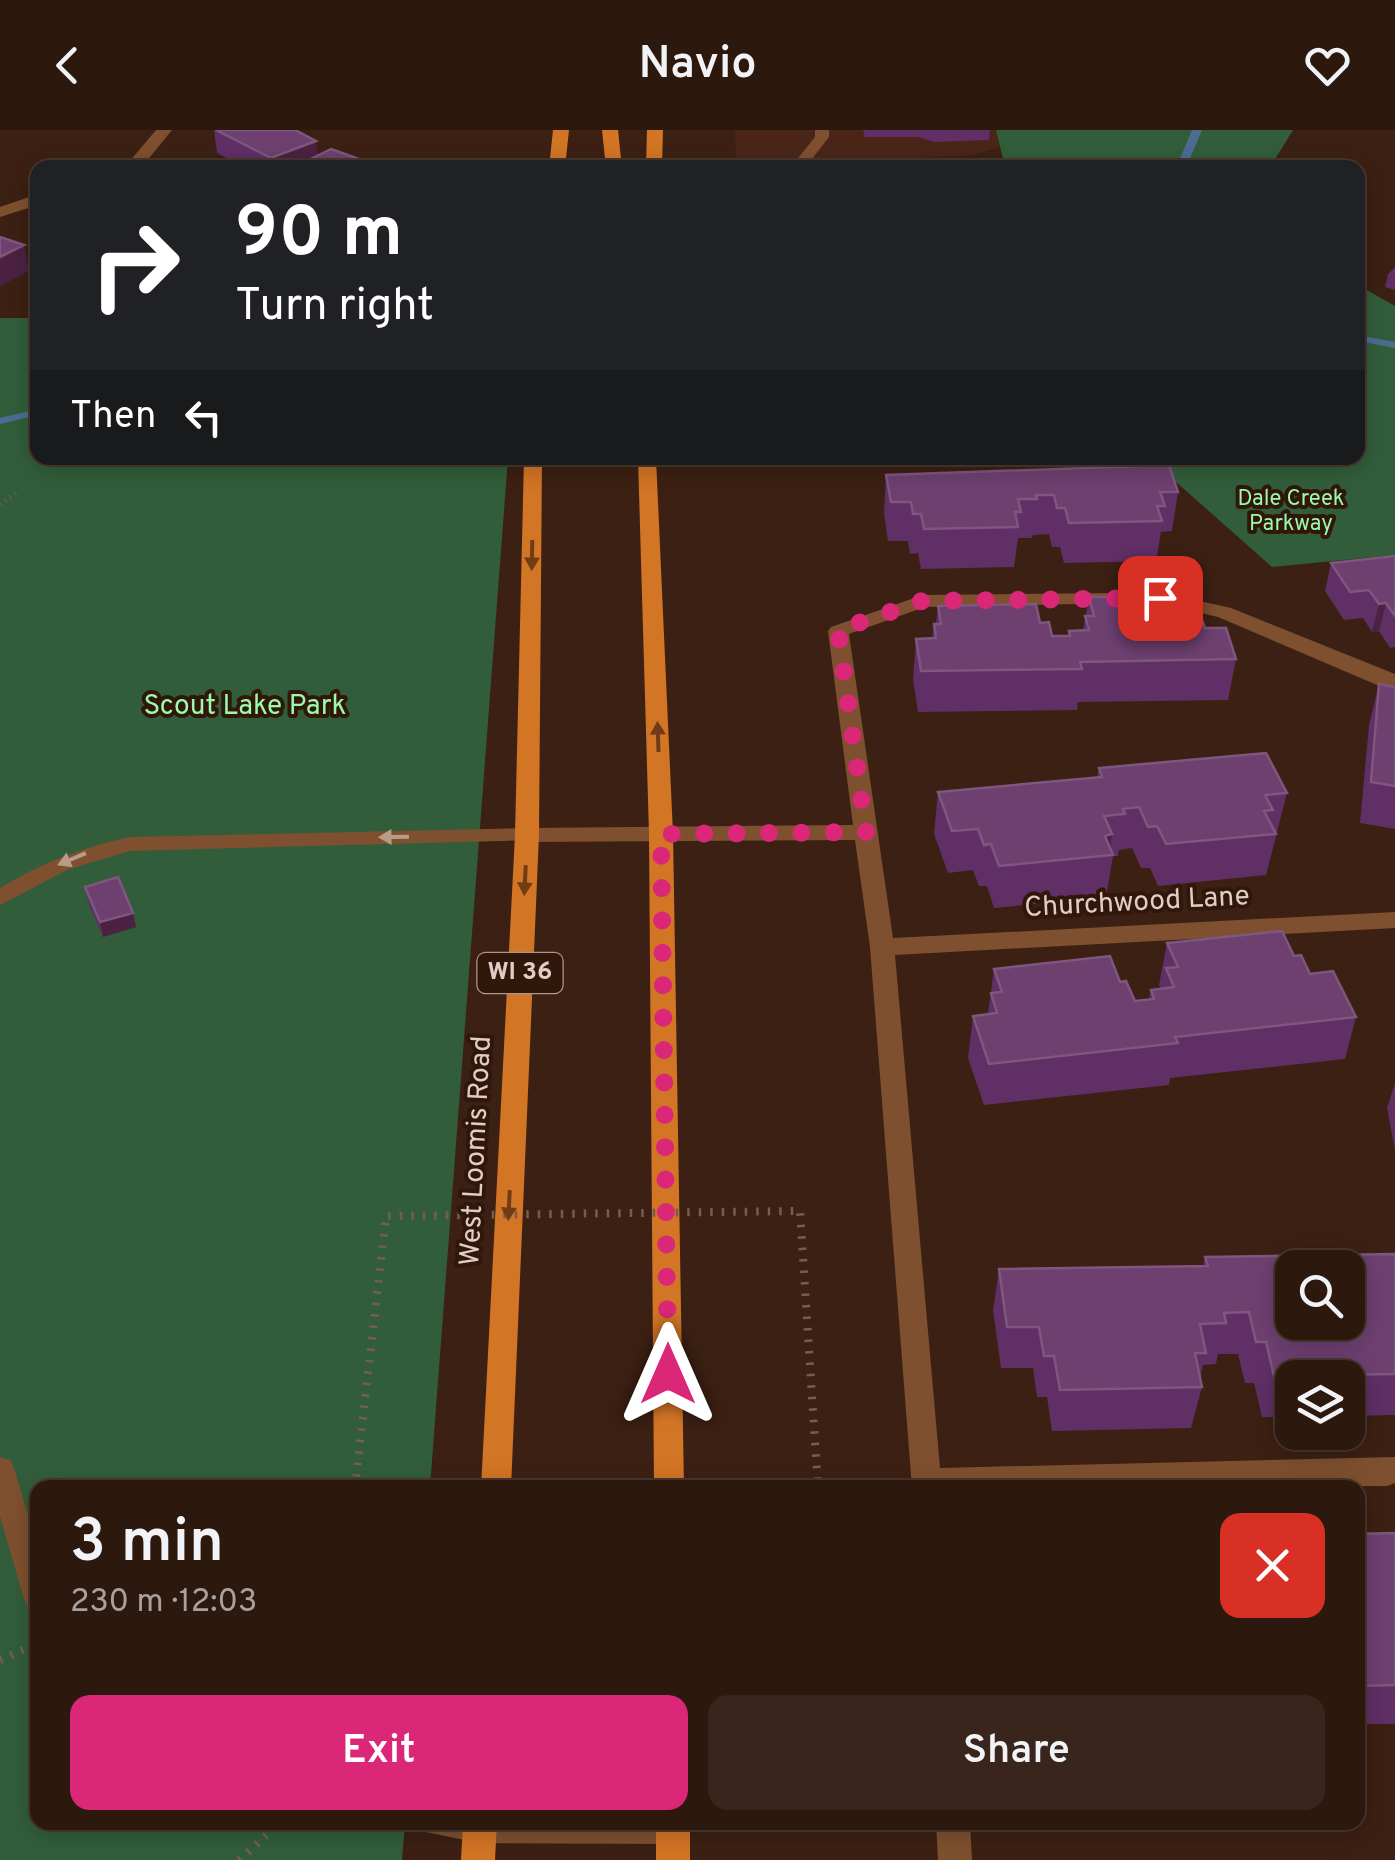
<!DOCTYPE html>
<meta charset="utf-8">
<style>
body{margin:0;font-family:Overpass,sans-serif;background:#39251c;color:#f1f3f6;height:100vh;display:flex;flex-direction:column;font-size:38px;white-space:nowrap}
*{box-sizing:border-box;margin:0}
p{font-size:32px;color:#a7a09e}
.icon{flex:none;width:55px;height:55px;fill:none;stroke:currentColor;stroke-width:2;stroke-linecap:round;stroke-linejoin:round}
.map{position:relative;flex:1;overflow:hidden}
.panel{position:absolute;left:30px;top:1350px;width:1335px;height:350px;display:flex;flex-direction:column;background:#2d180e;border-radius:20px;box-shadow:0 5px 25px #0003,0 0 0 2px #48372e}
.panel>*{flex:none}
.banner{position:absolute;left:30px;top:30px;width:1335px;height:305px;border-radius:20px;box-shadow:0 5px 25px #0003,0 0 0 2px #48372e;background:#202124;color:#fff;overflow:hidden}
.buttons{position:absolute;left:1275px;top:1120px;display:grid;gap:20px}
.buttons a{display:grid;place-items:center;width:90px;height:90px;border-radius:20px;background:#2d180e;box-shadow:0 5px 25px #0003,0 0 0 2px #48372e;font-size:50px}
.pin{position:absolute;display:grid;place-items:center;width:85px;height:85px;color:#fff;margin:-42px;border-radius:20px;box-shadow:0 5px 15px #0006}
.me{position:absolute;width:110px;margin:-55px;rotate:0deg;stroke-linejoin:round;filter:drop-shadow(0 0 8px #0008)}
.turn{display:flex;align-items:center;gap:35px;height:210px;padding:0 40px;font-size:45px}
.turn .icon{width:130px;height:130px;stroke-width:2.5}
.turn b{display:block;font-size:70px;line-height:85px}
.then{display:flex;align-items:center;height:95px;padding:0 40px;background:#0003;gap:20px;font-size:38px}
.round{display:grid;place-items:center;flex:none;width:105px;height:105px;border-radius:20px;background:#39251c}
.head{display:flex;align-items:center;justify-content:space-between;height:170px;padding:0 40px}
h1{font-size:60px;font-weight:600;line-height:75px}
.action{display:flex;gap:20px;margin-top:auto;padding:20px 40px}
.action a{flex:1;height:115px;border-radius:20px;background:#db2777;color:#fff;font-size:40px;font-weight:600;line-height:115px;text-align:center}
.action a+a{background:#39251c;color:#f1f3f6}
header{display:flex;justify-content:space-between;align-items:center;height:130px;padding:0 40px;background:#2d180e;font-size:45px;font-weight:600}
.map>svg:first-child{display:block}
</style>
<header><svg class="icon" aria-label="back" viewBox="0 0 24 24"><path d="M15 5l-7 7 7 7"/></svg>Navio<svg class="icon" aria-label="heart" viewBox="0 0 24 24"><path d="M12 20l-8-8c-3-5 5-10 8-4 3-6 11-1 8 4z"/></svg></header>
<div class="map">
<svg width="1395" height="1730" viewBox="0 0 1395 1730">
<rect width="100%" height="100%" fill="#3c2013"/>
<path fill="#492618" d="M735 0H1035L1037 6 973 25 818 33 814 37 736 38Z"/>
<path fill="#325d3a" d="M996 0H1293L1274 31 1275 38 1005 37Z
M1358 155 1395 176V425L1272 437 1149 328H1358Z
M0 188H37L38 328H508L430 1357 38 1358V1692L405 1693 402 1730H0Z"/>
<g fill="none" stroke-linecap="round" stroke-linejoin="round">
<path fill="#4f6b92" fill-rule="evenodd" d="M1192 0H1202L1186 38H1176Z
M1358 205 1395 212V218L1358 211Z
M38 279V285L0 294V288Z"/>
<path stroke="#765d52" stroke-width="5" stroke-dasharray="1 5" stroke-linecap="butt" d="M0 374 16 363"/>
<path stroke="#765d52" stroke-width="8" stroke-dasharray="2.5 9" stroke-linecap="butt" d="M0 1530 38 1513
M239 1730 281 1692"/>
<path fill="#7e502f" fill-rule="evenodd" d="M815 0H829V7L805 38H790L815 7Z
M527 698 537 705 534 710 130 721 69 739 0 775V758C41 733 83 717 130 707Z
M0 1327 10 1330 14 1338 38 1419V1481L28 1478 24 1469 0 1386Z
M422 1692H686L688 1699 684 1709 673 1714 479 1713 426 1702Z"/>
<path fill="#7e502f" fill-rule="evenodd" d="M156 0H172L141 38H124Z
M38 64V75L0 87V77Z
M1160 462 1231 478 1395 544V556L1377 555 1218 487 1153 472 1150 468Z
M1120 463 1127 465 1130 469 1127 473 925 477 849 504 893 808 1395 782V798L895 825 940 1338 1395 1327V1353L1387 1356 912 1358 870 817 855 710 527 712 515 705 527 698 853 695 828 501 831 497 923 465Z
M936 1692H970L972 1730H938Z"/>
<path fill="#d27525" fill-rule="evenodd" d="M553 0H569L565 38H549Z
M602 0H618L622 38H606Z
M647 0H663L662 38H646Z
M524 328H542L539 705 511 1358H481L515 705Z
M638 328H656L673 704 684 1358H654L649 704Z
M463 1692H497L495 1730H461Z
M656 1692H690V1730H656Z"/>
<path stroke="#765d52" stroke-width="8" stroke-dasharray="2.5 9" stroke-linecap="butt" d="M355 1358 386 1086 800 1081 818 1358"/>
</g>
<path fill="#5f2f66" d="M214 0H295L318 25 384 38H245L217 23Z
M863 0H990L989 10 934 12 919 7H865Z
M1395 137V160L1385 157 1388 144Z
M886 345 1178 362 1172 401 1161 402 1156 431 1064 433 1060 417H1052L1049 404 1033 405 1032 408H1018L1014 437 921 439 918 423 910 424 908 411H888L884 384Z
M1395 426V517L1390 518 1379 501 1372 502 1363 488 1344 490 1325 461 1331 433Z
M1089 467 1194 484 1205 498 1236 529 1228 570 1078 572 1077 580 918 582 913 549 916 509H932L934 494H936L938 476 1040 493 1052 506H1068L1069 501 1083 500Z
M1379 554 1395 557V699L1360 693 1369 595Z
M1099 638 1287 663 1266 745 1158 756 1150 738H1141L1132 718 1119 720 1118 726H1113L1106 767 994 778 987 756H979L973 740 948 743 934 704 938 662 1097 647Z
M85 757 133 783 136 797 103 807 88 772Z
M1167 813 1294 826 1310 844 1356 887 1345 929 1170 948 1169 955 984 975 968 928 973 886 988 884 994 839 1120 852 1135 871 1149 869 1151 860 1161 859 1159 855Z
M1395 953V1020L1387 978Z
M1395 1124V1285L1348 1286V1248H1292V1287H1262L1254 1253H1245L1238 1224H1218L1216 1234 1203 1235 1200 1248 1202 1257 1191 1298 1052 1301 1047 1267H1037L1033 1238H1001L993 1180 999 1139 1203 1136 1205 1127Z
M1395 1403V1594H1358V1404Z"/>
<path fill="#4b2241" d="M316 11 319 35 312 38H272L271 28Z
M24 115 29 141 0 156V127Z
M1386 473 1379 501 1372 502 1379 474Z
M1112 704 1109 726 1105 706Z
M133 783 136 797 103 807 100 792Z"/>
<path fill="#6d4070" stroke="#7f567e" stroke-width="2.5" fill-rule="evenodd" d="M216 0H295L316 11 271 28Z
M331 19 384 38H292Z
M0 107 24 115 0 127Z
M1169 335 1178 362H1160L1165 376H1157L1162 391 1069 393 1065 378H1057L1054 365H1036L1037 369H1018L1021 382H1015L1018 397 924 399 921 384H913L911 372H891L886 345Z
M1395 426V486L1386 473 1379 474 1369 460 1350 462 1331 433Z
M1188 466 1194 484H1200L1205 498H1226L1236 529 1080 532 1082 539 921 541 916 509 936 508 934 494H941L938 476 1036 474 1040 493 1049 492 1052 506H1070L1069 501 1089 500 1085 486H1094L1089 467Z
M1379 554 1395 557V656L1371 652Z
M1266 623 1287 663 1265 665 1273 680 1264 681 1276 704 1166 714 1157 696 1148 697 1139 677 1123 679 1125 684 1104 686 1112 704 1105 706 1113 725 999 736 991 714 984 715 978 699 952 701 938 662 1102 647 1099 638Z
M118 747 133 783 100 792 85 757Z
M1282 801 1294 826 1301 825 1310 844 1333 841 1356 887 1175 907 1178 913 989 934 973 886 997 883 991 863 1002 862 994 839 1110 826 1120 852 1126 851 1135 871 1154 869 1151 860 1174 857 1166 838 1178 837 1167 813Z
M1395 1124V1244L1274 1246 1266 1212H1256L1249 1182 1224 1183 1226 1193 1200 1194 1206 1223H1195L1202 1257 1060 1260 1054 1226H1044L1039 1197H1007L999 1139 1208 1136 1205 1127ZM1292 1138H1348V1192H1292Z
M1395 1403V1555L1358 1556V1404Z"/>
<defs><path id="oneway-solid" d="M-6-.8H1V-3.2L6.5 0L1 3.2V.8H-6Z" transform="scale(2.5)"/></defs>
<g fill="#713c15">
<use href="#oneway-solid" transform="translate(532 425) rotate(91)"/>
<use href="#oneway-solid" transform="translate(658 607) rotate(-92)"/>
<use href="#oneway-solid" transform="translate(525 750) rotate(93)"/>
<use href="#oneway-solid" transform="translate(509 1075) rotate(93)"/>
</g>
<g fill="#b99b89">
<use href="#oneway-solid" transform="translate(394 707) rotate(179)"/>
<use href="#oneway-solid" transform="translate(72 729) rotate(157)"/>
</g>
<g fill="none" stroke-linecap="round" stroke-linejoin="round">
<path stroke="#db2777" stroke-width="18" stroke-dasharray="0 32.4" d="M668 1244 661 704 866 702 838 500 922 471 1160 468"/>
</g>
<g text-anchor="middle" dominant-baseline="central" stroke-width="8" stroke-linejoin="round" paint-order="stroke">
<g font-size="22" fill="#9afaab" stroke="#31160a">
<text x="1291" y="369">Dale Creek<tspan x="1291" dy="25">Parkway</tspan></text>
</g>
<rect fill="#31160a" stroke="#ac968d" stroke-width="2.5" x="477.5" y="823" width="85" height="40" rx="8"/>
<g font-size="25" font-weight="bold" fill="#e0cdc5">
<text x="520" y="843">WI 36</text>
</g>
<g font-size="28" fill="#9afaab" stroke="#31160a">
<text x="245" y="577">Scout Lake Park</text>
</g>
<g font-size="28" fill="#e0cdc5" stroke="#31160a">
<text transform="translate(1137 773) rotate(-3)">Churchwood Lane</text>
<text transform="translate(477 1021) rotate(-87)">West Loomis Road</text>
</g>
</g>
</svg>
<div class="buttons">
<a><svg class="icon" aria-label="search" viewBox="0 0 24 24"><circle cx="10" cy="10" r="6"/><path d="M15 15l6 6"/></svg></a>
<a><svg class="icon" aria-label="layers" viewBox="0 0 24 24"><path d="M12 4l9 5-9 5-9-5zM3 14l9 5 9-5"/></svg></a>
</div>
<div class="pin" style="left:1160px;top:468px;background:#d93025"><svg class="icon" aria-label="arrive" viewBox="0 0 24 24"><path d="M6 21V4h12l-3 4 3 4H6"/></svg></div>
<svg class="me" style="left:668px;top:1244px" viewBox="-20 -20 40 40"><path d="M0-17L14 15 0 8-14 15z" fill="#db2777" stroke="#fff" stroke-width="4"/></svg>
<div class="banner">
<div class="turn"><svg class="icon" aria-label="right" viewBox="0 0 24 24"><path d="M7 20v-9h11M14 6l5 5-5 5"/></svg><div><b>90 m</b>Turn right</div></div>
<div class="then">Then<svg class="icon" aria-label="left" viewBox="0 0 24 24"><path d="M17 20v-9H6M10 6l-5 5 5 5"/></svg></div>
</div>
<section class="panel">
<div class="head"><div><h1>3 min</h1><p>230 m · 12:03</p></div><a class="round" style="background:#d93025;color:#fff"><svg class="icon" aria-label="close" viewBox="0 0 24 24"><path d="M6 6l12 12M18 6L6 18"/></svg></a></div>
<div class="action"><a>Exit</a><a>Share</a></div>
</section>
</div>
